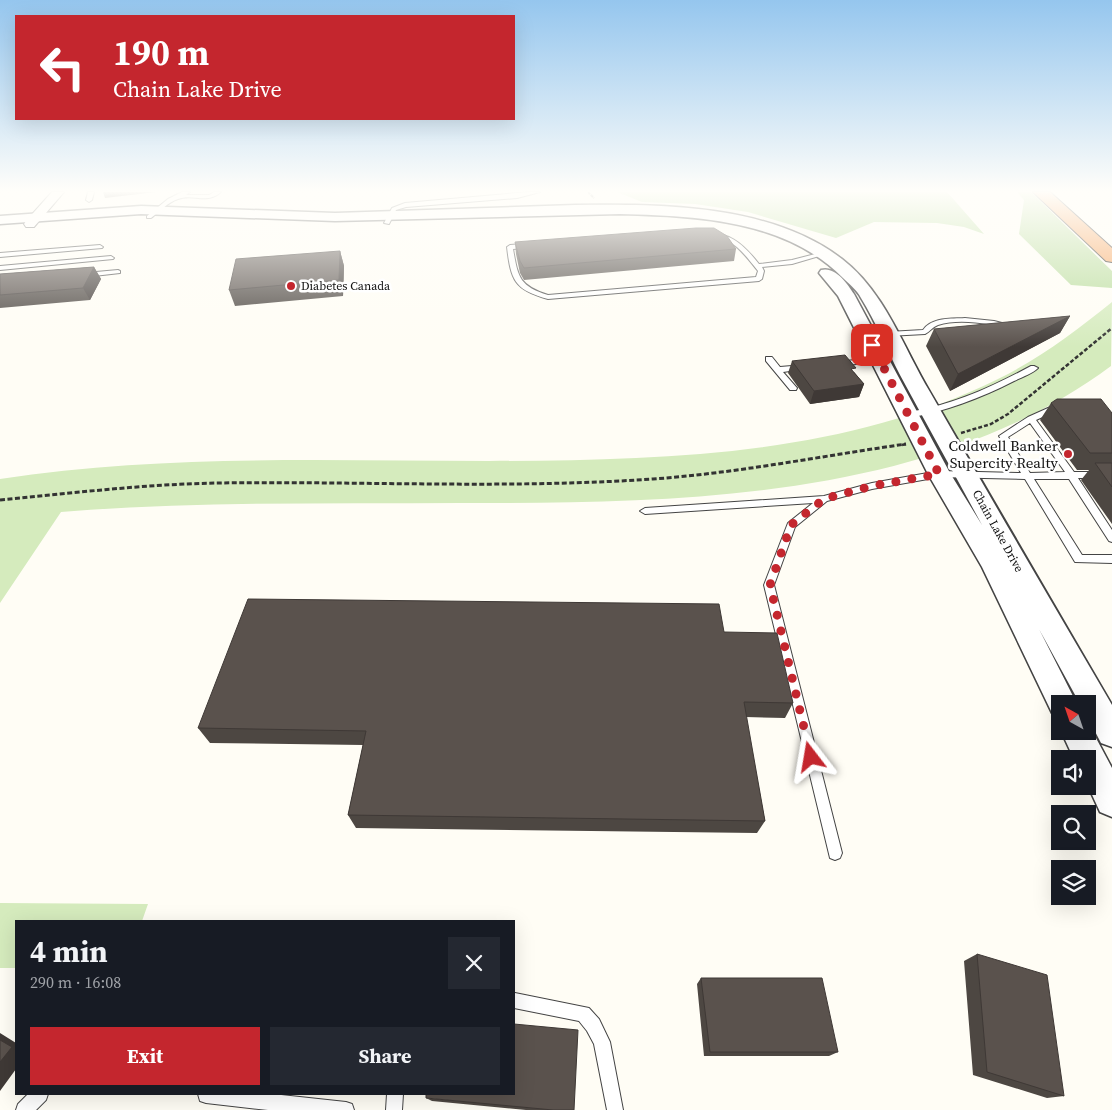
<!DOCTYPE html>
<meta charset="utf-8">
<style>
body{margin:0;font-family:"Source Serif 4",serif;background:#242831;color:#f1f3f6;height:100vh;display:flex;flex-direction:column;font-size:19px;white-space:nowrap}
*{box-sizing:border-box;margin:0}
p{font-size:16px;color:#9ea1a6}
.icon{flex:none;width:28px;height:28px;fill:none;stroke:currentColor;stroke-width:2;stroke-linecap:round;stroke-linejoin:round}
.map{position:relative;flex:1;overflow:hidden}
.panel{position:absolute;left:15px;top:920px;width:500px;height:175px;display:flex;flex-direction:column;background:#171b24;border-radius:0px;box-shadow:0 5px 20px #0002}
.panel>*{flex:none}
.guide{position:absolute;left:15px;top:15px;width:500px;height:105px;border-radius:0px;box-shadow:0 5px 20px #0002;background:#c4262e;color:#fff;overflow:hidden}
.needle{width:32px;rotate:320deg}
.buttons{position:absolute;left:1051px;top:695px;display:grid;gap:10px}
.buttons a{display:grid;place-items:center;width:45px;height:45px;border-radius:0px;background:#171b24;box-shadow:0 5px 20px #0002;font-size:25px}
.pin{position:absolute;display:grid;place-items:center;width:42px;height:42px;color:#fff;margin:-21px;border-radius:10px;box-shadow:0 2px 8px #0006}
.me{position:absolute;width:55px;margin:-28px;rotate:346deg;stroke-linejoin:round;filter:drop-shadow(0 0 4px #0008)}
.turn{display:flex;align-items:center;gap:18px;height:105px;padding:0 15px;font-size:22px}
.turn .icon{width:65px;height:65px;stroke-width:2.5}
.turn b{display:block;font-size:35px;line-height:42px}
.round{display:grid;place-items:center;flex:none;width:52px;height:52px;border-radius:0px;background:#242831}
.summary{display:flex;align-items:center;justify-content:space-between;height:85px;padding:0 15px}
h1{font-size:30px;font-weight:700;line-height:38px}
.primary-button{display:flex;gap:10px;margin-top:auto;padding:10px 15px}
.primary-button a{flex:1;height:58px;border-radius:0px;background:#c4262e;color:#fff;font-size:20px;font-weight:700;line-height:58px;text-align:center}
.primary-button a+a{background:#242831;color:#f1f3f6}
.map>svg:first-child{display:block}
</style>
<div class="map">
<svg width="1112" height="1110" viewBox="0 0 1112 1110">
<rect width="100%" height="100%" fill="#fffdf5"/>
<path fill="#d5ebbd" d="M1112 302 1111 366C929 501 678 503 461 503 328 504 194 501 61 512L0 603V479C162 454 326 461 489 461 660 460 841 457 998 379 1039 359 1076 331 1112 302Z
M0 903 148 904 142 921H16V968H0Z"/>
<path fill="#b9dc9c" d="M617 192H947L984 234 964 227 937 223 874 222 836 238 748 212 695 204 642 202Z
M1017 192H1031L1112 271V288L1071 285 1019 234 1024 200Z"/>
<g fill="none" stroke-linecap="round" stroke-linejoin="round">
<defs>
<path id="service" d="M88 192H94L92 200 89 202 86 200Z
M182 192H190L186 195H209L214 192H221C206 205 193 193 178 199 168 202 159 212 151 218H147V216L168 199Z
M529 192H540L517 198 406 207 396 210 389 224 384 223 392 208 405 203Z
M700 230C730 234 740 240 759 264L792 260 823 252 826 254 792 264 762 267 764 271 762 279 759 281 548 299C514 290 511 280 507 247L510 245ZM700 234C733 238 738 246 758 271L756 277 548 295C519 286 518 277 513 249Z
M100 245 103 247 102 248 0 257V253Z
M111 256 114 258 113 259 0 270V266Z
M118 270 120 271V273L85 277 82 275 85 273Z
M965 318 994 321 1018 327 1014 329C991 324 960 318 938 325 932 327 930 332 925 334L888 336 884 334 888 332 923 330C932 317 951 319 965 318Z
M766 357H772L780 367 804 365V369L783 372 797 388 796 390H790L766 361Z
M880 357H883V361L838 366 834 364 838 362Z
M1031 366H1034L1038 368C1032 374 1022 377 1014 381 981 398 946 411 909 418L905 415 909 412C953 405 992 387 1031 366Z
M1057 404 1061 407 1060 409 1036 420 1074 472H1112V478H1078L1112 530V542L1109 541 1069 479H1034L1082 555H1112V563L1075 562 1025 479 939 477 872 489 827 501 795 527 774 585 842 853 840 858 835 860 830 858 764 585 788 523 813 503 645 514 640 511 645 508 824 496 872 483 939 471 1021 473 999 436 1028 417ZM1030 423 1065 472 1030 473 1008 437Z
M515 993 589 1008 599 1019 610 1042 623 1110H607L594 1044 587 1031 579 1021 514 1008Z
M28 1094H48L46 1100 36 1110H16L18 1104Z
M198 1094H272L346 1102 352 1104 354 1110H268L206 1103 200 1101Z
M387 1094H403L402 1110H386Z"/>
<path id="minor" d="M52 192H64L34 227H26L24 224 26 221Z"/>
<path id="tertiary" d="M575 205C662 204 770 204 842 259 885 292 903 347 930 392 990 497 1051 601 1112 705V747L1101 743 1088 718V704H1080L1039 629 1077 704H1060V716L1052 713 982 567 928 474 838 296 819 273 821 270C835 266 847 283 854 294L950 473 982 525C955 475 927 425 900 375 887 350 876 322 861 298 857 290 849 284 843 278 786 220 697 216 620 214L335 221 141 214 0 224V216L141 206 335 213Z
M1088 723 1112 768V817L1100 812 1088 786V759H1074L1061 731H1088Z"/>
<path id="motorway" d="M1033 192H1050L1112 248V262L1106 261Z"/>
</defs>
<use href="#service" stroke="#444" stroke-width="2"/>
<use href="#minor" stroke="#444" stroke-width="2"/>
<use href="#tertiary" stroke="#444" stroke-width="3"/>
<use href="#motorway" stroke="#222" stroke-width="2"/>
<path stroke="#333" stroke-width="2" stroke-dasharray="3 1" stroke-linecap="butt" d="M588 192 594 198"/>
<path stroke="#333" stroke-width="2.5" stroke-dasharray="4 2" stroke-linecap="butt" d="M961 433 991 424 1008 414 1112 328
M902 445 906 444"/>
<path stroke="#333" stroke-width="3" stroke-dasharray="5 2.5" stroke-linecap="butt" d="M0 500C73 493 146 484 219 483 363 481 508 489 653 479 737 473 822 456 906 444"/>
<use href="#service" fill="#fff" fill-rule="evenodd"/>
<use href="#minor" fill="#fff" fill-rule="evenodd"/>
<use href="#tertiary" fill="#fff" fill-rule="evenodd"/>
<use href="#motorway" fill="#f5a25d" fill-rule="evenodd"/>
</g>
<path fill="#4d4742" d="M515 242 736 249 734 261 524 280 520 273 516 254Z
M340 251 344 266 343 296 235 306 229 290Z
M94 267 101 279 90 300 0 308V274Z
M1070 316 1060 333 950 391 926 346 934 329Z
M792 361 854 372 864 384 859 397 810 404 788 373Z
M1051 403 1112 413V524L1081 480 1089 470H1077L1040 420Z
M724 632 793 703 785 718 746 717 765 821 757 833 356 828 348 815 363 745 210 743 198 728Z
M977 954 1064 1096 1047 1098 973 1075 964 961Z
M701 978 838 1052 829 1056H704L697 984Z
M426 1098 574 1110H526L432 1101Z"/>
<path fill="#3f3936" d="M103 192H156L105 198Z
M340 251 344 266 343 296 339 280Z
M94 267 101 279 90 300 83 288Z
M1070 316 1060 333 950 391 958 374Z
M864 384 859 397 810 404 814 391Z
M0 1033 16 1043V1069L0 1091Z"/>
<path fill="#5a524d" stroke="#3f3936" d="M696 228H714L727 236 736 249 524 268 520 261 515 242Z
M340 251 339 280 229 290 236 259Z
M94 267 83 288 0 295V274Z
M1070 316 958 374 934 329Z
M845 355 856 368 851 369 864 384 814 391 792 361Z
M1057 399H1101L1112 413V453H1090L1051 403Z
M1095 463H1112V487Z
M248 599 719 604 724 632 777 633 793 703 744 702 765 821 348 815 366 731 198 728Z
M977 954 1047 975 1064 1096 987 1072Z
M701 978H822L838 1052H710Z
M514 1024 578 1030 574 1110H553L426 1098V1094H514Z
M0 1040 12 1047 0 1062Z"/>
<linearGradient id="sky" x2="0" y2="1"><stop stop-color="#95c6ee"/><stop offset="0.55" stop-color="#fffefa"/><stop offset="1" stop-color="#fffefa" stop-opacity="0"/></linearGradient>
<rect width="1112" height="347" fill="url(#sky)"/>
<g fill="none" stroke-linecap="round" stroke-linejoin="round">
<path stroke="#c4262e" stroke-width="9" stroke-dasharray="0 16.2" d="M811 757 770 585 791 525 824 499 872 486 939 474 872 345"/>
</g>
<g fill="#c4262e" stroke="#fff" stroke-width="2">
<circle cx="291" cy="286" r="5"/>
<circle cx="1068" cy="454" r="5"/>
</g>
<g text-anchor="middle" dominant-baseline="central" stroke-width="5" stroke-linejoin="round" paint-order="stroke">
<g font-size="12" fill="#111" stroke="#fff" text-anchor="start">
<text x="301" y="286">Diabetes Canada</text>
</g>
<g font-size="12" fill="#111" stroke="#fff">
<text transform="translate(998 531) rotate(61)">Chain Lake Drive</text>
</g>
<g font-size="15" fill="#111" stroke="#fff" text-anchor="end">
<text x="1058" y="445">Coldwell Banker<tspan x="1058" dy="17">Supercity Realty</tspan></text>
</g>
</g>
</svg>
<div class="buttons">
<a><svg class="needle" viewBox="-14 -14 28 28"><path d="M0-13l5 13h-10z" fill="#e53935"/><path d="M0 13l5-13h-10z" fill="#9ea1a6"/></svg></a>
<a><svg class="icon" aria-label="sound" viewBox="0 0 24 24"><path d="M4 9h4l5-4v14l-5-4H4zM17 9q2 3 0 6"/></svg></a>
<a><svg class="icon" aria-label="search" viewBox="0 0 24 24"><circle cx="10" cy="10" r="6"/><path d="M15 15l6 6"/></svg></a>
<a><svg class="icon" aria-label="layers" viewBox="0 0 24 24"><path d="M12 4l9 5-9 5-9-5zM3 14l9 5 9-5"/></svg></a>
</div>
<div class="pin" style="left:872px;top:345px;background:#d93025"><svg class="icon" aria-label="arrive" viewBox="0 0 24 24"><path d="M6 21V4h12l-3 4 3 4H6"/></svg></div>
<svg class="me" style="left:811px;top:757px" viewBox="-20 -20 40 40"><path d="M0-17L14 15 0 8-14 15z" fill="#c4262e" stroke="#fff" stroke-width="4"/></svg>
<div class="guide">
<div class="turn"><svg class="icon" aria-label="left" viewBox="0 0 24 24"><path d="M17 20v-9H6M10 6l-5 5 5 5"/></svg><div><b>190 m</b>Chain Lake Drive</div></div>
</div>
<section class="panel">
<div class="summary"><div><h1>4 min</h1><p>290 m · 16:08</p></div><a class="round"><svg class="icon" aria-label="close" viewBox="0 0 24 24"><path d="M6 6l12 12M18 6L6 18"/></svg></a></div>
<div class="primary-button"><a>Exit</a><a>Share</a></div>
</section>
</div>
